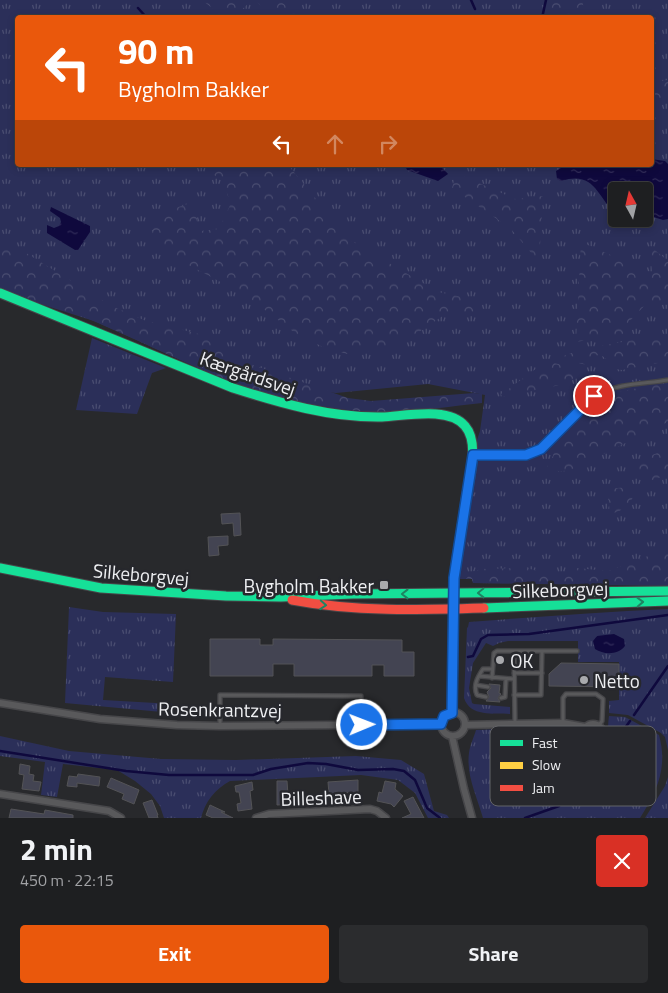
<!DOCTYPE html>
<meta charset="utf-8">
<style>
body{margin:0;font-family:"Titillium Web",sans-serif;background:#2b2c2e;color:#f1f3f6;height:100vh;display:flex;flex-direction:column;font-size:19px;white-space:nowrap}
*{box-sizing:border-box;margin:0}
p{font-size:16px;color:#a1a2a5}
.icon{flex:none;width:28px;height:28px;fill:none;stroke:currentColor;stroke-width:2;stroke-linecap:round;stroke-linejoin:round}
.map{position:relative;height:818px;overflow:hidden}
.side{display:flex;flex-direction:column;background:#1e1f21;flex:1}
.side>*{flex:none}
.hud{position:absolute;left:15px;top:15px;width:639px;height:152px;border-radius:5px;box-shadow:0 2px 8px #0003,0 0 0 1px #3c3d3f;background:#ea580c;color:#fff;overflow:hidden}
.needle{width:32px;rotate:352deg}
.fabs{position:absolute;left:608px;top:182px;display:grid;gap:10px}
.fabs a{display:grid;place-items:center;width:45px;height:45px;border-radius:5px;background:#1e1f21;box-shadow:0 2px 8px #0003,0 0 0 1px #3c3d3f;font-size:25px}
.pin{position:absolute;display:grid;place-items:center;width:42px;height:42px;color:#fff;margin:-21px;border:2px solid #fff;border-radius:50%;box-shadow:0 1px 5px #0007}
.me{position:absolute;width:55px;margin:-28px;rotate:89deg;stroke-linejoin:round;filter:drop-shadow(0 0 4px #0008)}
.turn{display:flex;align-items:center;gap:18px;height:105px;padding:0 20px;font-size:22px}
.turn .icon{width:65px;height:65px;stroke-width:2.5}
.turn b{display:block;font-size:35px;line-height:42px}
.lanes{display:flex;align-items:center;height:48px;padding:0 20px;background:#0003;justify-content:center;gap:25px;direction:ltr}
.lanes .off{opacity:.35}
.round{display:grid;place-items:center;flex:none;width:52px;height:52px;border-radius:5px;background:#2b2c2e}
.summary{display:flex;align-items:center;justify-content:space-between;height:85px;padding:0 20px}
h1{font-size:30px;font-weight:700;line-height:38px}
.button{display:flex;gap:10px;margin-top:auto;padding:10px 20px}
.button a{flex:1;height:58px;border-radius:5px;background:#ea580c;color:#fff;font-size:20px;font-weight:700;line-height:58px;text-align:center}
.button a+a{background:#2b2c2e;color:#f1f3f6}
.map>svg:first-child{display:block}
</style>
<div class="map">
<svg width="668" height="818" viewBox="0 0 668 818">
<defs>
<pattern id="grass-tufts" width="24" height="20" patternUnits="userSpaceOnUse" patternTransform="scale(1.25)"><rect width="24" height="20" fill="#2b2f59"/><path d="M3 7l-1-3M5 7V3M7 7l1-3M15 17l-1-3M17 17v-4M19 17l1-3" fill="none" stroke="#4a4d71"/></pattern>
<pattern id="forest-crowns" width="20" height="18" patternUnits="userSpaceOnUse" patternTransform="scale(1.25)"><rect width="20" height="18" fill="#2b2f59"/><path d="M2 6a3 3 0 1 1 6 0M12 15a3 3 0 1 1 6 0" fill="none" stroke="#4a4d71"/></pattern>
<pattern id="water-ripples" width="26" height="14" patternUnits="userSpaceOnUse" patternTransform="scale(1.25)"><rect width="26" height="14" fill="#0f093d"/><path d="M2 4q2-2 4 0t4 0M15 11q2-2 4 0t4 0" fill="none" stroke="#322d5a"/></pattern>
</defs>
<rect width="100%" height="100%" fill="#28292c"/>
<path fill="url(#grass-tufts)" fill-rule="evenodd" d="M0 0H668V585L473 583 472 579H459L458 576 478 446 477 440 480 431 485 395 428 384 336 393 232 383 94 321 31 301 0 288ZM18 18H651V165H18ZM616 191H644V219H616Z
M92 338 166 368 152 373 137 414 76 410Z
M69 607 103 612 176 614 173 682 105 677 103 700 173 704V713L65 703Z
M668 609V750L665 737 661 733 628 715 609 713V701L619 700V662H578V641H508L499 643 493 646 486 643 473 663 469 688 472 703 474 704 510 707V714C494 713 470 717 464 698L467 628 468 627 469 622C535 617 601 612 668 609Z
M609 716 625 717 659 735C668 768 657 791 640 818H483C477 797 466 775 469 753 470 745 474 737 476 730L563 727C578 731 585 756 602 745 605 743 607 740 608 736 608 729 608 723 609 716Z
M0 736 69 751 161 759 236 760 356 756 401 760 424 774 434 811 447 815 449 818H428L415 793 398 780 361 775 230 781C215 789 205 802 201 818H164L160 806 151 794 135 781 117 770 63 764 57 797 41 795 45 762 0 756Z
M668 777V818H645L665 786Z"/>
<path fill="url(#forest-crowns)" d="M202 0H252L234 17H223Z
M254 0H279L301 17H275Z
M545 0H582L586 17H556L543 13Z
M668 80V101L651 98V82Z
M201 165H288L350 240 438 292 477 300 474 314 447 313 419 332 385 349 347 354 321 346 295 333 247 296 179 260 152 236 155 215 193 202 200 231 219 229 231 203 222 181Z
M456 173 515 199 543 196 539 262 510 228 452 188Z
M5 240 112 306 146 321 199 334 233 358 348 398 371 401 474 393 482 394V403C452 406 422 411 392 412 369 413 343 410 320 406 241 394 169 353 96 322 65 309 32 301 0 288V241Z
M581 242 652 273 650 246 668 261V305L648 302 626 325 624 334 576 342Z
M668 334V361L622 370 616 369C607 362 604 351 592 357L588 365 562 360 561 357 582 349Z
M550 362 575 368C576 373 574 379 570 383L502 397 501 394C518 384 531 369 550 362Z
M668 383V422L571 470C562 471 554 473 547 466V463L553 456 554 449 551 446 594 402 610 393Z
M668 449V474C650 482 648 484 633 469L639 460Z
M639 486C633 499 625 513 610 513L607 489Z
M664 550 668 553V586L473 583 472 579H466L472 572 481 569 523 568 536 570 544 576H551L577 568 608 571Z"/>
<path fill="url(#water-ripples)" d="M651 159 665 161 668 164V219L663 220 644 214V191H616V214C597 197 595 170 561 181L557 179 556 171 564 166 651 165Z
M405 165C419 165 440 160 448 174L438 181 407 170Z
M51 207 90 226V232L78 250H75L47 233V225L54 228 59 226 61 222 60 218 50 211Z
M614 634 624 639 625 646C618 655 604 655 595 649L593 641 597 636Z"/>
<g fill="none" stroke-linecap="round" stroke-linejoin="round">
<path stroke="#0f093d" stroke-width="2.5" d="M471 0 475 9
M138 8 147 18
M542 18 546 0
M468 657 473 656 481 639 488 635 529 634 668 615
M634 715 668 666
M0 751 126 771 169 775H253L271 769 308 763 326 764 358 770 393 769 404 771 415 780 427 808 440 818
M525 818 559 806 610 749 630 721"/>
</g>
<path fill="#434452" stroke="#535356" d="M240 513 241 535 234 536 233 523 222 524 221 514Z
M228 536V545L218 546 219 555 209 556 208 537Z
M210 639H260V645H273V639L402 640V652H414V676H384V665H372V676H294V664H273V676H210Z
M561 663 619 664V687L549 686V674Z
M489 684 500 685 499 693 501 694 498 698 500 702 486 701 489 697 487 692 491 688Z
M20 764 30 766 29 774 34 775 33 781 41 782 39 791 22 789 24 775 19 774Z
M78 774 100 777 99 786 77 783V787L67 786 69 776 77 777Z
M111 778 139 790 134 804 122 799 124 794 107 787Z
M358 780V792L329 794 328 782Z
M277 781H287L288 795 297 794V804L277 805Z
M385 781 396 783 395 789 403 796 394 807 391 804 377 801 379 792 382 793Z
M252 782 253 790 250 791 252 809 238 811 237 804 241 803 239 792H236L235 786Z
M413 797 424 818H402L411 814 404 801Z
M152 800 158 815H157L158 818H149L143 803Z
M210 805 225 812H221L233 818H213L206 815Z
M11 809 44 814 45 810 73 815V818H9Z"/>
<g fill="none" stroke-linecap="round" stroke-linejoin="round">
<defs>
<path id="lane" d="M474 455C491 455 511 459 527 454 558 445 570 410 597 395 618 383 645 384 668 380
M514 673H542
M479 676 514 679
M492 678 494 653 497 651H514
M476 685 488 687
M514 695H541L542 651
M486 697 477 695C473 686 477 678 483 669H492
M501 698 505 697 506 679
M563 722V698L566 694H596L603 699 602 721 599 725
M515 723 514 651H577
M220 726V695L361 696 362 725"/>
<path id="street" d="M0 703 100 719 177 725 220 726 441 724
M441 724a12 12 0 1 1 24 0a12 12 0 1 1-24 0Z
M583 734a10 10 0 1 1 20 0a10 10 0 1 1-20 0Z
M465 725 563 723 585 727
M452 736 464 789 472 818
M0 794 109 811 121 818
M256 818 269 814 370 809 377 811 386 818"/>
<path id="fast" d="M0 293 233 388C280 403 331 418 382 417 405 416 449 406 465 426 480 443 469 479 466 500
M0 568 101 588 226 596 281 597 352 594 668 591
M484 608 668 601"/>
<path id="slow" d="M452 713 454 579 466 500"/>
<path id="jam" d="M292 600C355 612 420 610 484 608"/>
</defs>
<use href="#lane" stroke="#464649" stroke-width="5.5"/>
<use href="#street" stroke="#464649" stroke-width="9"/>
<use href="#fast" stroke="#464649" stroke-width="11"/>
<use href="#slow" stroke="#464649" stroke-width="11"/>
<use href="#jam" stroke="#464649" stroke-width="11"/>
<use href="#lane" stroke="#59595b" stroke-width="3"/>
<use href="#street" stroke="#59595b" stroke-width="6"/>
<use href="#fast" stroke="#16e098" stroke-width="9"/>
<use href="#slow" stroke="#ffcf43" stroke-width="9"/>
<use href="#jam" stroke="#f24e42" stroke-width="9"/>
</g>
<defs><path id="oneway-chevron" d="M-2-3.5L2.5 0L-2 3.5" fill="none" stroke-width="1.6" stroke-linecap="round" stroke-linejoin="round" transform="scale(1.25)"/></defs>
<g stroke="#1e8462">
<use href="#oneway-chevron" transform="translate(481 593) rotate(179)"/>
<use href="#oneway-chevron" transform="translate(405 594) rotate(180)"/>
<use href="#oneway-chevron" transform="translate(640 602) rotate(-2)"/>
<use href="#oneway-chevron" transform="translate(323 605) rotate(4)"/>
</g>
<g fill="none" stroke-linecap="round" stroke-linejoin="round">
<defs>
<path id="route" d="M362 725 441 724 444 716 452 713 454 578 473 455H526L541 449 594 396"/>
</defs>
<use href="#route" stroke="#114b97" stroke-width="12"/>
<use href="#route" stroke="#1a73e8" stroke-width="9"/>
</g>
<g fill="#a9aaad" stroke="#27282d" stroke-width="2">
<rect x="379" y="580" width="10" height="10" rx="2.5"/>
<circle cx="500" cy="660" r="5"/>
<circle cx="584" cy="680" r="5"/>
</g>
<g text-anchor="middle" dominant-baseline="central" stroke-width="5" stroke-linejoin="round" paint-order="stroke">
<g font-size="19" fill="#eeeff2" stroke="#27282d">
<text transform="translate(248 373) rotate(19)">Kærgårdsvej</text>
<text transform="translate(141 574) rotate(5)">Silkeborgvej</text>
<text transform="translate(560 589) rotate(-2)">Silkeborgvej</text>
<text transform="translate(220 709) rotate(1)">Rosenkrantzvej</text>
<text transform="translate(321 797) rotate(-2)">Billeshave</text>
</g>
<g font-size="19" fill="#eeeff2" stroke="#27282d" text-anchor="start">
<text x="374" y="585" text-anchor="end">Bygholm Bakker</text>
<text x="510" y="660">OK</text>
<text x="594" y="680">Netto</text>
</g>
</g>
<rect x="490" y="726" width="166" height="80" rx="8" fill="#27282d" stroke="#636468" stroke-width="1"/>
<rect x="500" y="740" width="23" height="6" fill="#16e098"/>
<rect x="500" y="762" width="23" height="7" fill="#ffcf43"/>
<rect x="500" y="785" width="23" height="6" fill="#f24e42"/>
<g font-size="14" fill="#eeeff2">
<text x="532" y="748">Fast</text>
<text x="532" y="770">Slow</text>
<text x="532" y="793">Jam</text>
</g>
</svg>
<div class="fabs">
<a><svg class="needle" viewBox="-14 -14 28 28"><path d="M0-13l5 13h-10z" fill="#e53935"/><path d="M0 13l5-13h-10z" fill="#a1a2a5"/></svg></a>
</div>
<div class="pin" style="left:594px;top:396px;background:#d93025"><svg class="icon" aria-label="arrive" viewBox="0 0 24 24"><path d="M6 21V4h12l-3 4 3 4H6"/></svg></div>
<svg class="me" style="left:362px;top:725px" viewBox="-20 -20 40 40"><circle r="17" fill="#1a73e8" stroke="#fff" stroke-width="3"/><path d="M0-11L8 9 0 5-8 9z" fill="#fff"/></svg>
<div class="hud">
<div class="turn"><svg class="icon" aria-label="left" viewBox="0 0 24 24"><path d="M17 20v-9H6M10 6l-5 5 5 5"/></svg><div><b>90 m</b>Bygholm Bakker</div></div>
<div class="lanes"><svg class="icon" aria-label="left" viewBox="0 0 24 24"><path d="M17 20v-9H6M10 6l-5 5 5 5"/></svg><svg class="icon off" aria-label="ahead" viewBox="0 0 24 24"><path d="M12 20V5M6 11l6-6 6 6"/></svg><svg class="icon off" aria-label="right" viewBox="0 0 24 24"><path d="M7 20v-9h11M14 6l5 5-5 5"/></svg></div>
</div>
</div>
<section class="side">
<div class="summary"><div><h1>2 min</h1><p>450 m · 22:15</p></div><a class="round" style="background:#d93025;color:#fff"><svg class="icon" aria-label="close" viewBox="0 0 24 24"><path d="M6 6l12 12M18 6L6 18"/></svg></a></div>
<div class="button"><a>Exit</a><a>Share</a></div>
</section>
